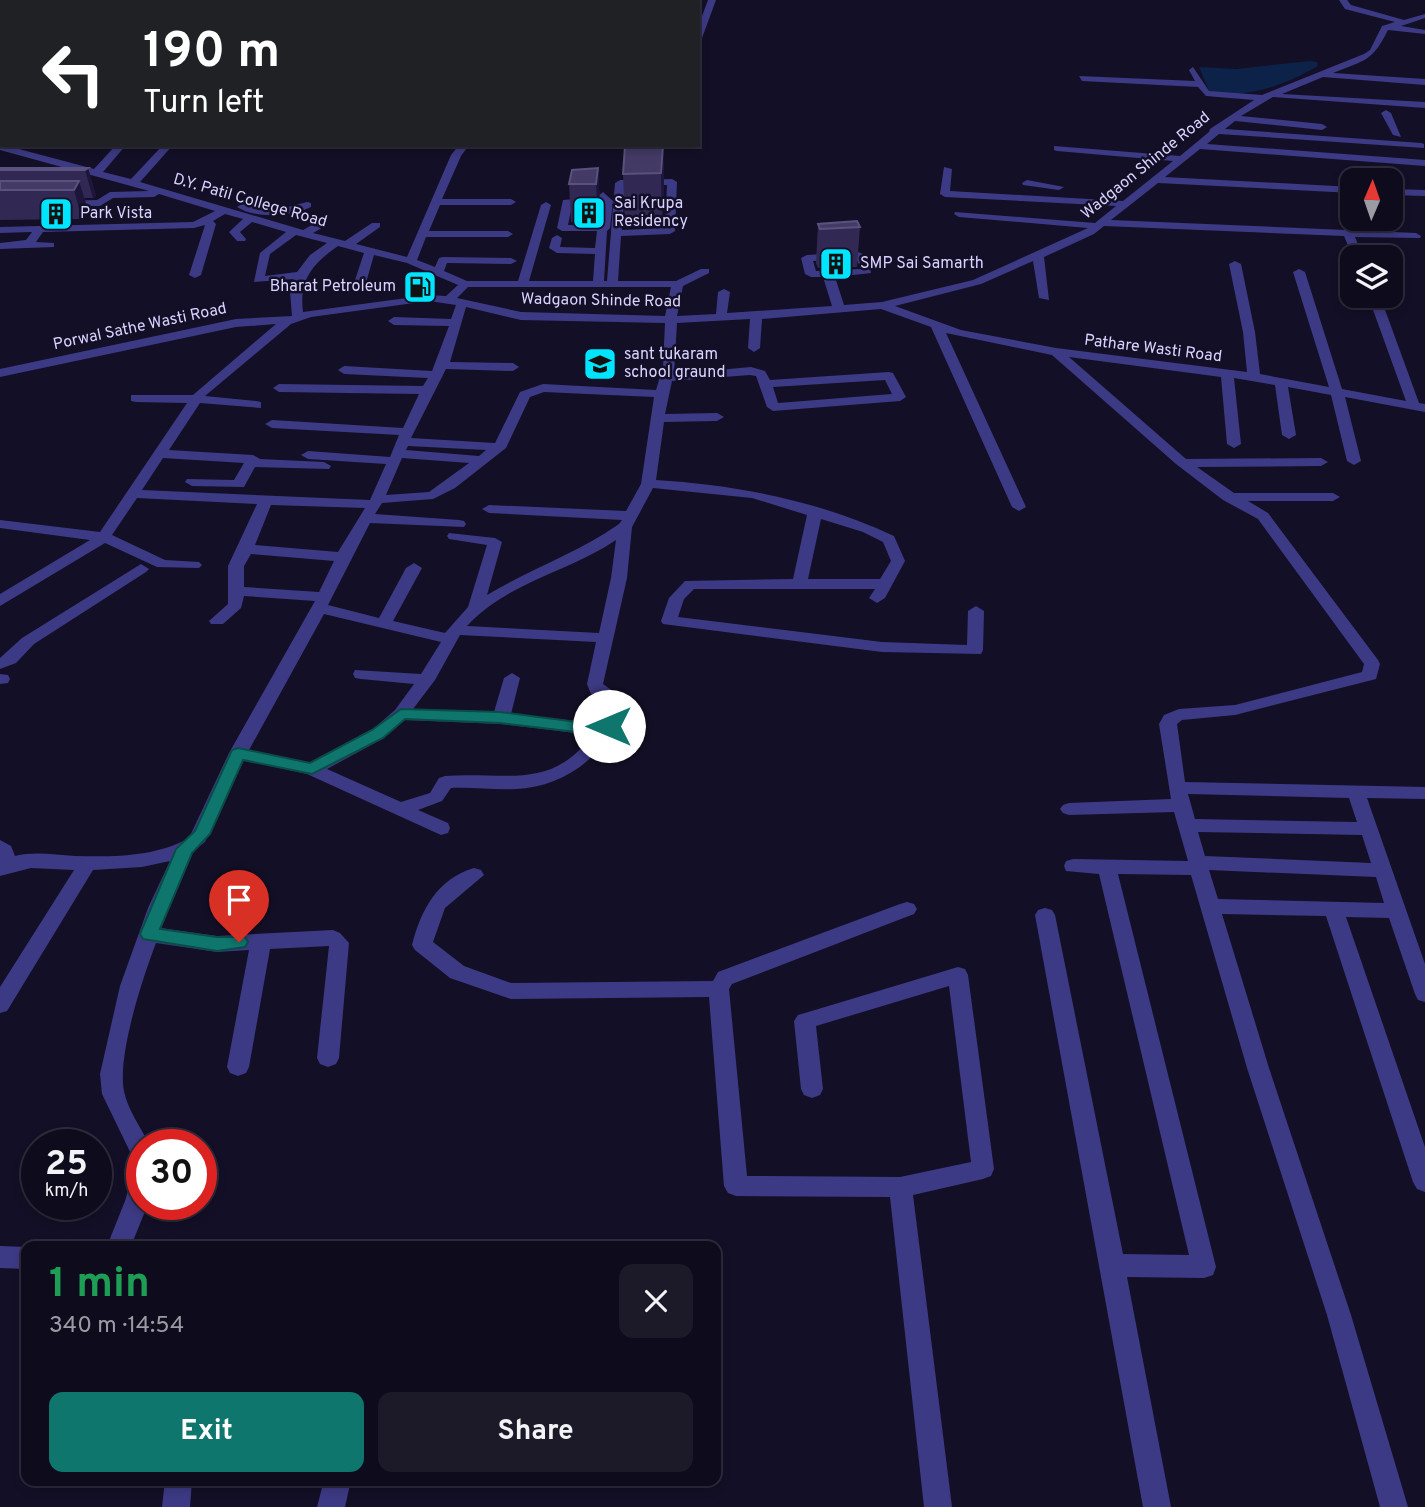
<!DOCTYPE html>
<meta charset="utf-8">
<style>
body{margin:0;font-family:Overpass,sans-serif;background:#1c1929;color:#f1f3f6;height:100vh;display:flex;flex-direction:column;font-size:26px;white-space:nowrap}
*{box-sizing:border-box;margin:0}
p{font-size:23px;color:#9b9ba3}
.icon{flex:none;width:38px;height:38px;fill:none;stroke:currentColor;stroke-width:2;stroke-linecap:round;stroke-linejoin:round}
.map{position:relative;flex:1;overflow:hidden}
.side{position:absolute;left:21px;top:1241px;width:700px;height:245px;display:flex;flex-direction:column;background:#0e0b1c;border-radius:14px;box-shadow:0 4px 10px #0003,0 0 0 2px #2e2b3b}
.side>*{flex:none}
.guide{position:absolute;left:0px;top:0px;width:700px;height:147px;box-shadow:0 4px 10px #0003,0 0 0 2px #2e2b3b;background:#202124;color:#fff;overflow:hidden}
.needle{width:46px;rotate:2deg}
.controls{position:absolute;left:1340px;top:168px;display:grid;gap:14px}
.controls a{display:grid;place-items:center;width:63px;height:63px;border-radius:14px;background:#0e0b1c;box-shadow:0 4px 10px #0003,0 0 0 2px #2e2b3b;font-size:35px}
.speed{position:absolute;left:21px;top:1129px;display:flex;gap:14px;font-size:35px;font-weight:700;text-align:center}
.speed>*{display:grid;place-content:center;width:91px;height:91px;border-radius:50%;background:#0e0b1c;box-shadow:0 4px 10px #0003,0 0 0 2px #2e2b3b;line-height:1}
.speed small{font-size:18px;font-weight:400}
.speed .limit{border:10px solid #d22;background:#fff;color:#111}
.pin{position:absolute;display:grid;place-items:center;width:60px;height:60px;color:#fff;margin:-72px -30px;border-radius:50% 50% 50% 0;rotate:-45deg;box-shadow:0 0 7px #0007}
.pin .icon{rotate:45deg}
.me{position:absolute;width:77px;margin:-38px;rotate:270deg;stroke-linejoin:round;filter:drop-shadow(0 0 5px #0008)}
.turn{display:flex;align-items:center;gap:24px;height:147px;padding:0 28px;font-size:32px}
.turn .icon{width:91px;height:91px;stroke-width:2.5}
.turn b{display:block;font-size:49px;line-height:60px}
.round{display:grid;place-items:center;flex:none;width:74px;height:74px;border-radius:14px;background:#1c1929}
.overview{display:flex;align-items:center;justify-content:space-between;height:119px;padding:0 28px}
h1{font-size:42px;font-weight:700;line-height:52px;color:#1e9e55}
.action{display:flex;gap:14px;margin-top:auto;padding:14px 28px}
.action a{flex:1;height:80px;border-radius:14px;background:#0f766e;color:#fff;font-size:28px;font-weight:700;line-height:80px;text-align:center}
.action a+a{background:#1c1929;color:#f1f3f6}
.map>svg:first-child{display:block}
</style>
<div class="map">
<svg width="1425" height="1507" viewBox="0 0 1425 1507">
<rect width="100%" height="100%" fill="#130f26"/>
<path fill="#0c2248" d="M1310 61 1317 62 1318 66C1285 85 1247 100 1209 91L1199 67 1236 69Z"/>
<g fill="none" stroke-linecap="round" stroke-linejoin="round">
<path fill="#3d3a85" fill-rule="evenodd" d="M533 0H541V2H533Z
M570 0H578L568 2Z
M708 0H716L702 38 698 40V27Z
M1339 0H1347L1351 5 1404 20 1425 14V18L1401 26 1425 30V34L1388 30C1372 62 1365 60 1333 73L1425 79V85L1323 77 1282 94 1425 102V108L1273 97 1241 116 1322 124 1327 127 1322 130 1235 121 1225 129 1421 143 1424 144V148L1219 134 1207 144 1425 160V166L1200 149 1165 177 1353 187V193L1158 183 1111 220 1416 233 1421 236 1420 238 1355 237 1363 257H1353L1344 236 1104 226 1094 234 1044 257 1049 300 1039 298 1033 261 981 284 895 306 961 330 1056 348 1247 372 1243 332 1229 264 1235 261 1241 264 1255 332 1260 374 1329 387 1293 272 1299 269 1305 272 1342 389 1406 401 1368 296H1380L1419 403 1425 404V412L1345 397 1361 461 1354 465 1347 461 1331 395 1288 387 1296 435 1289 439 1282 435 1275 385 1234 378 1241 444 1234 448 1227 444 1221 377 1069 357 1186 459 1321 458 1328 462 1321 466 1197 467 1234 493H1333L1340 497 1333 501H1248L1268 513 1378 660 1380 664 1376 679 1235 715 1182 720 1177 724 1185 782 1425 787V799L1367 798 1425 964V1002L1418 1000 1415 994 1389 918 1346 917 1425 1147V1192L1417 1189 1413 1182 1326 916 1222 914 1269 1068 1351 1315 1408 1507H1380L1327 1315 1247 1068 1191 875 1118 874 1216 1267 1213 1275 1204 1278 1127 1277 1171 1507H1143L1035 915 1038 910 1045 908 1052 910 1055 915 1123 1254 1189 1255 1099 874 1066 871 1064 866 1066 861 1073 859 1188 861 1174 812 1069 815 1063 813 1060 809 1063 805 1069 803 1171 799 1159 724 1164 715 1179 709 1235 705 1362 672 1364 664 1258 519 1223 500 1176 464 1052 355 946 333 1026 507 1019 511 1012 507 931 327 881 309 762 319 760 348 754 352 748 348 750 319 677 323 674 374 751 367 765 371 770 380 889 372 893 373 906 397 900 401 773 411 767 407 756 376 750 375 672 381 665 414 717 413 724 417 717 421 664 422 656 480C737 485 820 501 894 536L905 561 885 598 877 603 869 598 875 589H694L684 599 678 617 882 642 967 645 968 611 976 606 984 611 983 650 981 654 882 652 663 624 661 621 669 598 685 581 793 579 807 515 752 498 653 488 632 527 627 578 603 684 620 696 623 705C610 752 567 787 516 789 494 790 472 787 451 788L442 801 418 810 448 823 450 828 448 833 441 835 307 774 244 760 205 842 192 852 161 928 217 936 333 930 340 933 349 943 339 1058 336 1064 328 1067 320 1064 317 1058 329 946 270 949 249 1067 246 1073 238 1076 230 1073 227 1067 249 950 217 952 156 943C143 977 117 1055 124 1091 127 1108 141 1128 149 1144H142V1163L134 1160 102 1094 100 1074 120 986 148 908 170 861 142 867 93 870 7 1011 0 1013V987L74 870 31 868 0 876V840L11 846 15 856C35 851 55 855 75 856 114 857 155 857 189 838L229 753 315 601 244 596 241 608 223 624H211L209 621 228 604V566L257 504 137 498 112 535 165 560 199 562 202 565 199 568 157 567 105 543 0 606V594L90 540 0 528V520L100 532 187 403 136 402 131 401V395H193L276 324 236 327 0 377V369L236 319 292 316 290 292 293 279 254 282 260 253 286 232 252 222 240 232 246 239 245 241H237L229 232 243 219 225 214 213 221 216 224 201 275 195 278 189 275 205 225 194 228 43 232 36 242 54 243V247L0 249V243L26 240 32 232 0 233V227L193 222 215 211 159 194 154 197 113 198 100 206H59L58 204 63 201 97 200 110 192 149 191 0 150V144L94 169 116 145H126L103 172 131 179 163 145H173L140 182 303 230 319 221H327V225L313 233 345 241 372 223H380V227L356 244 407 257 451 155 459 145H469L461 156 442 199H511L516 202 511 205H440L429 231H508L513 234 508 237H426L417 260 435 267 439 258 443 257 511 258 517 261 511 264 447 263 444 271 467 281H518L541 205 546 202 551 205 529 281H593L595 254 557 253 549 248 552 238 557 235 562 238 560 247 595 248 597 231H562L557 228 563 200 597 197 603 192 613 201 610 228 607 231 604 281H607L615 183 620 180 672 179 677 182 675 231 670 234 621 236 618 281H676L701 269H709V273L683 286 677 316 716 314 718 292 724 289 730 292 727 313 832 306 823 277H811L805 274 801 258 807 255 858 252 868 256 871 273 835 277 844 305 882 302 973 280 1088 228 959 217 954 214 955 212 1095 223 1116 206 945 197 940 194 944 167 952 169 950 191 1123 201 1173 161 1057 151 1054 150V146L1180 156 1209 132 1210 129 1254 100 1206 96 1198 87 1082 81 1079 76 1195 81 1189 70 1193 67 1209 91 1262 95 1364 54 1370 50 1382 26 1395 22 1345 9ZM667 185 665 228 622 230 625 186ZM603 203 600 225H568L572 205ZM296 235 327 243 310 255 297 272 265 276 270 254ZM338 246 364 253 353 286 355 288 365 286 374 255 407 263 458 285 446 296 429 295 303 312C299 280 312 264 338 246ZM856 258 861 269 816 271 813 261ZM468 287H671L665 316 521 312 457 298ZM429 301 456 305 451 319 394 317 388 321 394 325 449 326 432 371 344 366 338 370 344 374 428 378 423 386 279 384 273 388 279 392 419 394 403 428 272 420 265 424 272 428 399 435 390 457 308 451 301 455 308 459 386 464 370 500 142 490 163 458 244 463 234 480 187 479 185 482 192 486 244 487 255 467 329 469 331 466 324 462 260 459 253 455 169 450 200 403 261 408V402L256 401 205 396 291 324 311 317ZM466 307 521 320 665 323 663 367 656 390 543 384 520 392 495 443 411 438 446 369 513 371 519 367 513 363 450 362ZM885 380 892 394 778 403 773 387ZM544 392 654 397 641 484 626 511 489 505 482 509 489 513 622 520 619 524C578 553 530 569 487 595L502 542 495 538 449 533 447 536 449 539 487 545 468 607 445 633 393 621 422 568 414 563 406 568 379 618 328 605 370 523 464 527 466 524 464 521 459 520 375 514 382 503 433 499 455 488 506 448 530 397ZM408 446 486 450 479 456 406 450ZM402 458 469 463 429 492 386 495ZM271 505 365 508 338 552 255 545ZM821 519 863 532 883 542 891 561 880 579H808ZM616 540 611 578 599 633 467 626C507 582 569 572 616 540ZM251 554 334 561 319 592 244 587V566ZM324 614 441 642 421 674 355 670 353 674 355 678 361 679 414 684 395 710 372 730 310 763 249 750ZM460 635 596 642 587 684 591 694 606 703 602 722 593 723 511 714 520 678 512 673 504 678 494 712 413 709 435 680ZM405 720 501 724 592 735C551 792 503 771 445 776L439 778 430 793 401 802 327 769 384 738ZM1188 794 1349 798 1357 822 1195 819ZM1198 832 1362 835 1371 863 1205 856ZM1209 870 1376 877 1384 903 1218 899Z
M0 18H2V22H0Z
M0 63H2L0 70Z
M2 91V98L0 99V92Z
M1386 110 1391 113 1401 137 1393 135 1381 113Z
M1027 180 1064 187 1059 190 1023 185 1022 183Z
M1391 189 1425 190V196L1391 195Z
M307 202 311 203V207C291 217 255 219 237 207L242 204 284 208Z
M141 564 149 569 146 572 34 644 16 663 0 669V658L22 638Z
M0 674 8 675 10 679 8 683 0 684Z
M474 868 481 870 484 875 445 908 433 942 464 966 511 983 713 981 718 972 900 904 907 902 914 904 917 909 914 914 732 984 729 989 747 1176 900 1177 971 1162 949 986 816 1026 823 1089 820 1095 812 1098 804 1095 801 1089 794 1021 798 1015 805 1013 958 967 965 969 968 975 994 1169 991 1176 983 1179 913 1195 952 1507H924L890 1197 736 1196 728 1193 724 1186 709 997 511 999 450 978 415 950 412 945C421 910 437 879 474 868Z
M142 1167V1204H148L131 1246H107L125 1201 134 1170Z
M0 1246 26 1247V1269L0 1268Z
M165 1480H192L190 1507H162Z
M324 1480H351L345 1507H317Z"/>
</g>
<path fill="#312854" d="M663 145 664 188 662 225 625 227 623 174Z
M0 168H88L96 196 93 198H84L88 210 82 219 0 220Z
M598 168 600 206 598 222H571L569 184Z
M818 224 860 227 857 267 818 268 816 263Z"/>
<path fill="#1d163a" d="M663 145 664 188 662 225 661 173Z
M88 168 96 196 93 198 85 170Z
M598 168 600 206 598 222 596 184Z
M79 181 88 210 82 219 74 190Z"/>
<path fill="#433a66" stroke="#5a527e" stroke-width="2" d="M663 145 661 173 623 174 625 146Z
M0 168H88L85 170H0Z
M598 168 596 184H569L572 170Z
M0 181H79L74 190H0Z
M857 221 860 227 820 229 818 224Z"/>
<path fill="#0f766e" stroke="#0a4d48" stroke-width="2" d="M401 709 500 712 593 724 609 721 616 726 614 730 593 734 500 723 405 719 383 738 312 774 243 760 210 834 192 853 160 929 217 937H245L248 942 245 947 217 951 143 939 140 934 176 849 195 831 232 750 238 748 310 763 372 730Z"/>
<defs>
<symbol id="building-square" viewBox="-11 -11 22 22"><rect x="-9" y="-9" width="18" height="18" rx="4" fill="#00e5ff" stroke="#130f26"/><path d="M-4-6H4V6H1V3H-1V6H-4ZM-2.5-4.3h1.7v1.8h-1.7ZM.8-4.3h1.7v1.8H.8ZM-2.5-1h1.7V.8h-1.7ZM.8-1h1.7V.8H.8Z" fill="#111"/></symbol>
<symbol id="fuel-square" viewBox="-11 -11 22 22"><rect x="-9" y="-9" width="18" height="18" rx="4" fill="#00e5ff" stroke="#130f26"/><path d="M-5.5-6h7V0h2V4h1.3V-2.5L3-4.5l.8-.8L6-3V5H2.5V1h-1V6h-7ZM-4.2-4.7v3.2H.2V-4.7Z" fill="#111"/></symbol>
<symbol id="school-square" viewBox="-11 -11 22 22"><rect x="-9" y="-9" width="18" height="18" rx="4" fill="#00e5ff" stroke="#130f26"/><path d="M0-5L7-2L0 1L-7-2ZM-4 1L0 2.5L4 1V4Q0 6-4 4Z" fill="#111"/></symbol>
</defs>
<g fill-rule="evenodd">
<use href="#building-square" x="570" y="194" width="38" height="38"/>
<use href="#building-square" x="37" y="195" width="38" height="38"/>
<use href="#building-square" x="817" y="245" width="38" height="38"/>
<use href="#fuel-square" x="401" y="268" width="38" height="38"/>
<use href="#school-square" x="581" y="345" width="38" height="38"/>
</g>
<g text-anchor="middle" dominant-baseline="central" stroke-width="5" stroke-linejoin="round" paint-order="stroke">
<g font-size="16" fill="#d9d4ff" stroke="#130f26">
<text transform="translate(1146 166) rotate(-39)">Wadgaon Shinde Road</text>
<text transform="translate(250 201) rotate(16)">D.Y. Patil College Road</text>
<text transform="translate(601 301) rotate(1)">Wadgaon Shinde Road</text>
<text transform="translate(140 327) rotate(-12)">Porwal Sathe Wasti Road</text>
<text transform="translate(1153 349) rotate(7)">Pathare Wasti Road</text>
</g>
<g font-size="16" fill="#d9d4ff" stroke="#130f26" text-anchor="start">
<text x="614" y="204">Sai Krupa<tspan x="614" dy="18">Residency</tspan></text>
<text x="80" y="214">Park Vista</text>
<text x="860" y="264">SMP Sai Samarth</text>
<text x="396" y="287" text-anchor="end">Bharat Petroleum</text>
<text x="624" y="355">sant tukaram<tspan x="624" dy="18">school graund</tspan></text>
</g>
</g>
</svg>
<div class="controls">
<a><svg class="needle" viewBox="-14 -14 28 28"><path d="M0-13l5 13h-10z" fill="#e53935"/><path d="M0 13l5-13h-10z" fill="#9b9ba3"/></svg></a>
<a><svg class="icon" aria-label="layers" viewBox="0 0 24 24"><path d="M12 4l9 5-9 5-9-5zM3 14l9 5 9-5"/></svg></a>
</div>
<div class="speed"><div>25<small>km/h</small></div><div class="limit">30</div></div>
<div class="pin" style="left:239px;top:942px;background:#d93025"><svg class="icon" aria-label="arrive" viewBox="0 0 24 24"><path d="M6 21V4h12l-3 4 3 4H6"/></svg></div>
<svg class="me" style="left:609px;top:726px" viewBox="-20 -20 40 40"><circle r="19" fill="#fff"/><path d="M0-13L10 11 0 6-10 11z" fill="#0f766e"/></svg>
<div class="guide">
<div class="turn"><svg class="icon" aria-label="left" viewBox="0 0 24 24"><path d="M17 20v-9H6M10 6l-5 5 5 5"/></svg><div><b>190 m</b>Turn left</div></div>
</div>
<section class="side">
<div class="overview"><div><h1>1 min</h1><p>340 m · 14:54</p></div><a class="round"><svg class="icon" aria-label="close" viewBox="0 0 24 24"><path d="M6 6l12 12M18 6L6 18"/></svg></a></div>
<div class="action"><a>Exit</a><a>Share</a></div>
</section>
</div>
